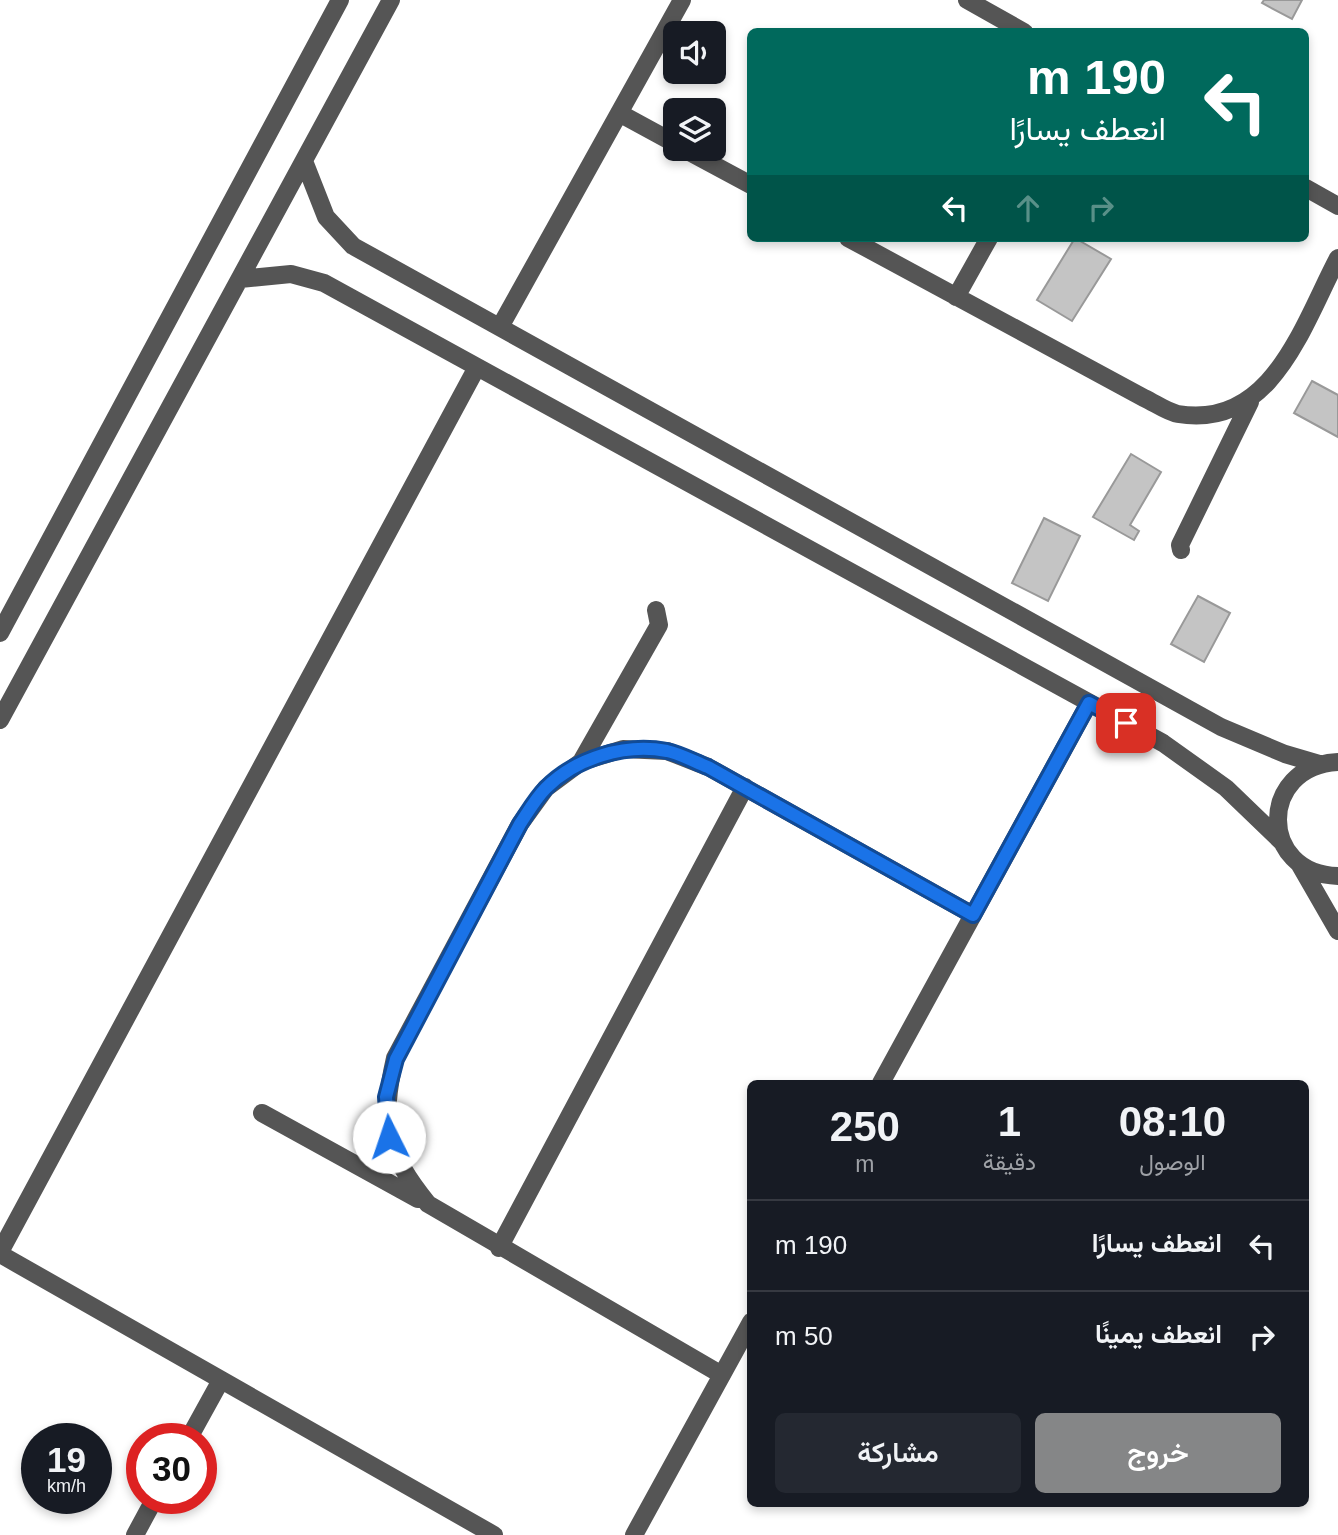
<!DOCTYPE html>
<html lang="ar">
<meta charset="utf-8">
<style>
body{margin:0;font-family:Arial,Vazirmatn,sans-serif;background:#242831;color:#f1f3f6;direction:rtl;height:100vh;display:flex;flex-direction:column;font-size:26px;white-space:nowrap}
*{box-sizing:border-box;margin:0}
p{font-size:23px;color:#9ea1a6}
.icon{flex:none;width:38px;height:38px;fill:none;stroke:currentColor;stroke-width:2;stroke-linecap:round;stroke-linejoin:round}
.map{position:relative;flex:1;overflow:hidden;direction:ltr}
.sheet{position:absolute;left:747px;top:1080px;width:562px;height:427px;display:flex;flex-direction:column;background:#171b24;border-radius:10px;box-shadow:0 4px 10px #0003;direction:rtl}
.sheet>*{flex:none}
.banner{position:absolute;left:747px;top:28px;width:562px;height:214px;border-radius:10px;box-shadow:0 4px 10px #0003;direction:rtl;background:#00695c;color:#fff;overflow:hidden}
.fabs{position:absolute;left:663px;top:21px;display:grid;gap:14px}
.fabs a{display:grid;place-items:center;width:63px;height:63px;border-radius:10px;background:#171b24;box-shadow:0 4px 10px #0003;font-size:35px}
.speed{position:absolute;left:21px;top:1423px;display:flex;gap:14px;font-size:35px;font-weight:700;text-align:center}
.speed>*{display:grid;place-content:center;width:91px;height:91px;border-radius:50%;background:#171b24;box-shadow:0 4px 10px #0003;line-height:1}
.speed small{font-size:18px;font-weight:400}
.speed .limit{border:10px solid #d22;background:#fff;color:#111}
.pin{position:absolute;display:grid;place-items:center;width:60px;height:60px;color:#fff;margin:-30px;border-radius:14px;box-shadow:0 4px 10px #0006}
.me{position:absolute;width:77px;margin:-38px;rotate:356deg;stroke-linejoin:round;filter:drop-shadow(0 0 5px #0008)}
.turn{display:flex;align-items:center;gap:24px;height:147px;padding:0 28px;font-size:32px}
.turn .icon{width:91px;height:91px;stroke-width:2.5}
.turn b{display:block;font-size:49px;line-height:60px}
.lanes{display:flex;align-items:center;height:66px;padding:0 28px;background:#0003;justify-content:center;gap:35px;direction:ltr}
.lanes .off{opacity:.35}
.eta{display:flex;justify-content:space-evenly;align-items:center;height:119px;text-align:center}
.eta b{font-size:42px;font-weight:600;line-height:49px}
.action{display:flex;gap:14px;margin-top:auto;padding:14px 28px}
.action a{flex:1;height:80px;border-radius:10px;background:#858687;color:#fff;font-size:28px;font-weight:600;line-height:80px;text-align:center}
.action a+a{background:#242831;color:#f1f3f6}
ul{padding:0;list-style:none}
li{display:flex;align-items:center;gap:21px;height:91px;padding:0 28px;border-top:2px solid #363941}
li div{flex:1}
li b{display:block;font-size:26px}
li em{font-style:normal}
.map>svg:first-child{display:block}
</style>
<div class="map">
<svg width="1338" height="1535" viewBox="0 0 1338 1535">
<rect width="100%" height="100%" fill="#fff"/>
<path fill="#c4c4c4" stroke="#999" stroke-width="2" d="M1264 0H1302L1292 19 1262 3Z
M1075 238 1111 259 1072 321 1037 300Z
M1312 381 1338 395V437L1294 413Z
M1131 454 1161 472 1130 525 1139 531 1134 540 1093 517Z
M1044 518 1080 536 1048 601 1012 583Z
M1198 596 1230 613 1204 662 1171 644Z"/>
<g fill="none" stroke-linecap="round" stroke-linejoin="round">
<path stroke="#555" stroke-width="18" d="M967 0 1024 32
M619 113 676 144
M684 149 751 185
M304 161 326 217 353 246 1221 727 1285 754 1319 764
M1306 188 1338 206
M848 238 1144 398C1155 403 1167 412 1178 414 1272 430 1303 324 1338 258
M240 279 291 274 324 283 1163 743 1226 788 1282 842
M956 297 989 238
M500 327 682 0
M1181 550 1180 545 1250 402
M0 633 340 0
M0 720 391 0
M581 762 659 625 656 610
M1338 762C1258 766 1258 874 1338 876
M1300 865 1338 931
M881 1083 1089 703
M262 1113 418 1199
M499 1248 745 787
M0 1252 477 367
M0 1254 494 1535
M722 1375 428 1204C386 1152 380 1124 395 1058L520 824 546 788 581 762 623 749 667 751 708 767 973 915
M189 1438 221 1380
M135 1535 155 1498
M634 1535 751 1322"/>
</g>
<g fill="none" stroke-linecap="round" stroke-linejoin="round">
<defs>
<path id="route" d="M389 1137 386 1097 396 1059 520 824C528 812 536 798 546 788 576 758 625 743 667 751 681 754 695 762 708 767L973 915 1089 703 1126 723"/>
</defs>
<use href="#route" stroke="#114b97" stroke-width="18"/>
<use href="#route" stroke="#1a73e8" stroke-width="12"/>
</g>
</svg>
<div class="fabs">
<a><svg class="icon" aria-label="sound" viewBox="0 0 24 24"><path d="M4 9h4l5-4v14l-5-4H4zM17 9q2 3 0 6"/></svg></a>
<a><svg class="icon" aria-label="layers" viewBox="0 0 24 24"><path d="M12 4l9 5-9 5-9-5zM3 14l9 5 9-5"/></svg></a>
</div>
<div class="speed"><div>19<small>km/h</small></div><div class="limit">30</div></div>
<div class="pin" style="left:1126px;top:723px;background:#d93025"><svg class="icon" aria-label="arrive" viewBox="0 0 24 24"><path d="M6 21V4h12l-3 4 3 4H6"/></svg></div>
<svg class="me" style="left:389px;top:1137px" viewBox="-20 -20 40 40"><circle r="19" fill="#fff"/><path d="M0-13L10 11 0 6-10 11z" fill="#1a73e8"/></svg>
<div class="banner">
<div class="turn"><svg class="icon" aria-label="left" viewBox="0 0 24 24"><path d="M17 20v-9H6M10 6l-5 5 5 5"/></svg><div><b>190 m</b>انعطف يسارًا</div></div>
<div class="lanes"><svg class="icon" aria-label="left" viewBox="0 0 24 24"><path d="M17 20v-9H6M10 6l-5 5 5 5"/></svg><svg class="icon off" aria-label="ahead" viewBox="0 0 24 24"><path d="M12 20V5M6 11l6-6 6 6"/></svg><svg class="icon off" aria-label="right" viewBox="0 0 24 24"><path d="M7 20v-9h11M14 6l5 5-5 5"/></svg></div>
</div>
<section class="sheet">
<div class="eta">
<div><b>08:10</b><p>الوصول</p></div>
<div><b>1</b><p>دقيقة</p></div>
<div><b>250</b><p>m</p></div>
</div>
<ul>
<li><svg class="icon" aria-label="left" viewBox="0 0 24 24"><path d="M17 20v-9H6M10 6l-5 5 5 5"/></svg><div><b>انعطف يسارًا</b></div><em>190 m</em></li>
<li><svg class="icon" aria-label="right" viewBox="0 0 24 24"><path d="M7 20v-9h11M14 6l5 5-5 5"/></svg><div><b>انعطف يمينًا</b></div><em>50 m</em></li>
</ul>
<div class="action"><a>خروج</a><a>مشاركة</a></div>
</section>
</div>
